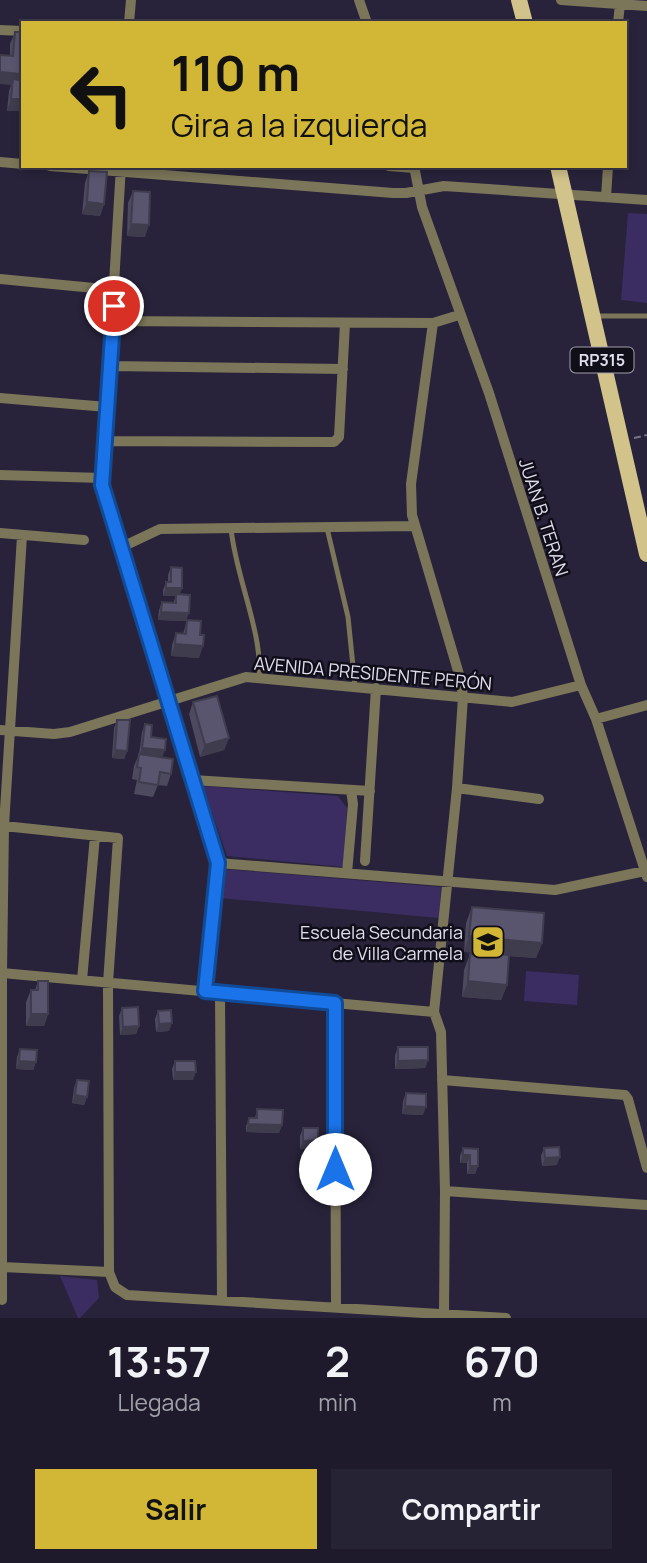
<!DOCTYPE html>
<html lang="es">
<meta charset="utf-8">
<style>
body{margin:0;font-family:Manrope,sans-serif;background:#262334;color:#f1f3f6;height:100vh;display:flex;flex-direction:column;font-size:26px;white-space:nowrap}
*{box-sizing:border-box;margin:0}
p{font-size:23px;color:#a1a1a9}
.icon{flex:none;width:38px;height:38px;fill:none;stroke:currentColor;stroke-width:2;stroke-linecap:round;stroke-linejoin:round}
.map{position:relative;height:1318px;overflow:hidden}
.details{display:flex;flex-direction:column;background:#1e1a2c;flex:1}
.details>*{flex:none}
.top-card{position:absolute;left:21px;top:21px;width:606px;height:147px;border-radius:0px;box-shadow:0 4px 10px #0003,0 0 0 2px #3c3848;background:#d2b635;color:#111;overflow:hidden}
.pin{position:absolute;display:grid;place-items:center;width:60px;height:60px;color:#fff;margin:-30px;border:4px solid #fff;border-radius:50%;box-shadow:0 2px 7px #0007}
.me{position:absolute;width:77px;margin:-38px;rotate:0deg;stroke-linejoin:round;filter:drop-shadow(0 0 5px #0008)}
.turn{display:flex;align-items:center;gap:24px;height:147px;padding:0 35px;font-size:32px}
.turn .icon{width:91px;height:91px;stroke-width:2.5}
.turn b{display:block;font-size:49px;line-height:60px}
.eta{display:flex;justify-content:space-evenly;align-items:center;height:119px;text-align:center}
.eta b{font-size:42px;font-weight:700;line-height:49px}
.action{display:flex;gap:14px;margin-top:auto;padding:14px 35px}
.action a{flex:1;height:80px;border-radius:0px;background:#d2b635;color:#111;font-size:28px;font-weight:700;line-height:80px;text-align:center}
.action a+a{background:#262334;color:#f1f3f6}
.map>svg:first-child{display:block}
</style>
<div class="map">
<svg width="647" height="1318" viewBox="0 0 647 1318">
<rect width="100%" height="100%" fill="#28233a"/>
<path fill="#3b2d61" d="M628 213 647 214V303L621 300Z
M203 786 338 796 347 808 343 867 227 856Z
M223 869 441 887 439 918 220 898Z
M526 971 579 975 577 1005 524 1001Z
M60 1276 97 1280 99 1298 80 1318H78Z"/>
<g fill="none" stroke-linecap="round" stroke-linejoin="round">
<path stroke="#777387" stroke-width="2" stroke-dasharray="7 3.5" stroke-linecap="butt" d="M634 438 647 435"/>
<path stroke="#7b7559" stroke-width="5" d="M594 316H647
M231 528C235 575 263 633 259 677
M327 528 348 617 355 686"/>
<path stroke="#7b7559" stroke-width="10" d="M359 0 367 23
M561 0 647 6
M129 23 131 0
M618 23 620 4
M0 30 23 31
M0 162 23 164
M50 166 393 193H406L444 186 647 200
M121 166 102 485 218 863 205 991
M389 166 414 168
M414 166 422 207 489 393 581 685 596 719 647 877
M606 197 608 166
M0 279 115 290
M114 321 433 323
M110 366 343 369
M0 398 107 407
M104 441 334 442 339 437 345 323
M0 475 102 478
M0 533 84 540
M122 547 160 529 415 526
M596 719 647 705
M0 730 54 734 70 732 246 677 512 702 581 685
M193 780 370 791
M457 788 539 799
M4 826 118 838 108 983 109 1272
M365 861 376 688
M218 863 555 890 645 871
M347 873 353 804 351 790
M2 973 434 1012
M82 980 95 836
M220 993 222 1301
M335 1003 336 1308
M442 1080 625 1095 628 1099 647 1168
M445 1191 647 1205
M2 1267 109 1272 115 1287 127 1295 506 1318
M2 1300V973L4 826 22 536
M444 1314 445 1191 441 1032 434 1012 457 788 463 697 461 681 412 515 411 484 433 323 459 315"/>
<path stroke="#d1c38a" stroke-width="16" d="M519 0 525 23
M558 166 647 554"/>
</g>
<path fill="#4d495f" d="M15 32H23L21 107 19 111H7L9 91 11 85 10 56V44Z
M89 171 104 204 100 216 82 214 85 183Z
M133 191 145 237 127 236 128 203Z
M171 567 182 588 179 595 186 621 158 620 159 610 162 602 173 603 176 596H163V590L166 582H168V575Z
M187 620 199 658 171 656 172 645 176 633 183 634Z
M193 702 229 738 224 750 200 757 189 714Z
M117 720 127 751 124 759 112 758 114 728Z
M145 724 151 737 171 774 167 786 158 785 153 797 134 794 137 780 132 779 134 766 139 754 142 732Z
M472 907 542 943 536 958 509 956 507 985 501 1000 462 997 464 970 470 954 484 955V953L464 952 466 923Z
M38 981 48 1014 44 1026H26V1002L31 990H35Z
M122 1008 139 1026 136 1034 120 1035 119 1016Z
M158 1011 169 1031 156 1032 155 1019Z
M398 1047 428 1060 425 1068 395 1069V1055Z
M20 1049 36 1062 33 1070 16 1069 17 1057Z
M175 1061 193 1080H173L172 1069Z
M77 1080 87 1097 84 1105 72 1103 74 1088Z
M406 1093 423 1115 402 1114 403 1101Z
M257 1109 282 1125 279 1133 246 1132V1126L249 1118H255Z
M303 1128 318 1140 315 1148 300 1149V1136Z
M463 1148 478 1166 475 1174H467V1163H460V1156Z
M544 1148 557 1165 542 1166 541 1156Z"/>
<path fill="#3f3c4e" d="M0 72 20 74 15 85 13 79 11 85 0 84Z
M23 98V107H21L19 111H7L11 99Z
M87 202 104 204 100 216 82 214Z
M131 224 149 225 145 237 127 236Z
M166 588H182L179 596H163Z
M161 612 189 613 186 621 158 620Z
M175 644 203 646 199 658 171 656Z
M229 738 224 750 200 757 205 745Z
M142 748 165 750 162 758 139 756Z
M115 750 127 751 124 759 112 758Z
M469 936 490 938 484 953 464 952Z
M498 939 542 943 536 958 492 955Z
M468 981 507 985 501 1000 462 997Z
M31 1014H48L44 1026H26Z
M172 1023 169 1031 156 1032 159 1024Z
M139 1026 136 1034 120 1035 123 1027Z
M428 1060 425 1068 395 1069 398 1061Z
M19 1061 36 1062 33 1070 16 1069Z
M175 1072H196L193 1080H173Z
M75 1095 87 1097 84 1105 72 1103Z
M405 1106 426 1107 423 1115 402 1114Z
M248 1124 282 1125 279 1133 246 1132Z
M318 1140 315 1148 300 1149 303 1141Z
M463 1155H470L467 1163H460Z
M560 1157 557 1165 542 1166 545 1158Z
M470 1166H478L475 1174H467Z"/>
<path fill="#5a556f" stroke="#3f3c4e" stroke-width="2" d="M15 32H23V99H11L13 79 19 80 20 74 0 72V55L13 56Z
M89 171 107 172 104 204 87 202Z
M133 191 150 192 149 225 131 224Z
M171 567 182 568V588H166V582H171Z
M176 594 190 595 189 613 161 612 162 602 176 603Z
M187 620 201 621 200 635H204L203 646 175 644 176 633 186 634Z
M217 696 229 738 205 745 193 702Z
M117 720H130L127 751 115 750Z
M145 724 152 725 151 737 166 739 165 750 142 748Z
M139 754 173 759 171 774 160 772 158 785 139 782 141 768 137 767Z
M472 907 544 913 542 943 498 939 497 954 509 955 507 985 468 981 470 954 488 955 490 938 469 936Z
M38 981H48V1014H31V990H38Z
M138 1007 139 1026 123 1027 122 1008Z
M171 1010 172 1023 159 1024 158 1011Z
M398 1047H428V1060L398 1061Z
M20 1049 37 1050 36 1062 19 1061Z
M175 1061H195L196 1072H175Z
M77 1080 89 1081 87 1097 75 1095Z
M406 1093 426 1094V1107L405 1106Z
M257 1109 283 1110 282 1125 248 1124 249 1118H257Z
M303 1128H318V1140L303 1141Z
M559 1147 560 1157 545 1158 544 1148Z
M463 1148 478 1149V1166H470V1155H463Z"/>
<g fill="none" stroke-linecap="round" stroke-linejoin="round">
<defs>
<path id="route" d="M114 306 102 485 218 863 205 991 335 1003V1169"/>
</defs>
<use href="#route" stroke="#114b97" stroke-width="18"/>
<use href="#route" stroke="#1a73e8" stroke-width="12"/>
</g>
<defs>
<symbol id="school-square" viewBox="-11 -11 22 22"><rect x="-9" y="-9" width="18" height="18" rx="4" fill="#d2b635" stroke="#100e18"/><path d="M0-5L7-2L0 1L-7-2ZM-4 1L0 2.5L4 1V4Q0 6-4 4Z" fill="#111"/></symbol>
</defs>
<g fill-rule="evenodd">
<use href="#school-square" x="469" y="923" width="38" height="38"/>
</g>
<g text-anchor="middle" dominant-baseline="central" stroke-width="5" stroke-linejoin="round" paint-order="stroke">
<rect fill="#100e18" stroke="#a29fad" stroke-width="2" x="570.5" y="347.5" width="63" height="25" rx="5"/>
<g font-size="16" font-weight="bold" fill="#e0dded">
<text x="602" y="360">RP315</text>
</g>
<g font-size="18" fill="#e0dded" stroke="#100e18">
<text transform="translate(544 517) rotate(72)">JUAN B. TERAN</text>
<text transform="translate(373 673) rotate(5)">AVENIDA PRESIDENTE PERÓN</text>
</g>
<g font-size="18" fill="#e0dded" stroke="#100e18" text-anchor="end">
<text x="463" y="932">Escuela Secundaria<tspan x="463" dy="21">de Villa Carmela</tspan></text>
</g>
</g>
</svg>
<div class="pin" style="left:114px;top:306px;background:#d93025"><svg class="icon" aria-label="arrive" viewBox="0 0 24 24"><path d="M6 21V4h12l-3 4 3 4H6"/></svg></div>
<svg class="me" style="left:335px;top:1169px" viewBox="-20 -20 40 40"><circle r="19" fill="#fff"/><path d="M0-13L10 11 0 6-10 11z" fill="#1a73e8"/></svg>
<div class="top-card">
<div class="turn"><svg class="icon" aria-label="left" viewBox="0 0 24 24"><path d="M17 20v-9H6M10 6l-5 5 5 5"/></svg><div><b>110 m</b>Gira a la izquierda</div></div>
</div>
</div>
<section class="details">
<div class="eta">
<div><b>13:57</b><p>Llegada</p></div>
<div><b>2</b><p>min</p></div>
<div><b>670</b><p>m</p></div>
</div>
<div class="action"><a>Salir</a><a>Compartir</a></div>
</section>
